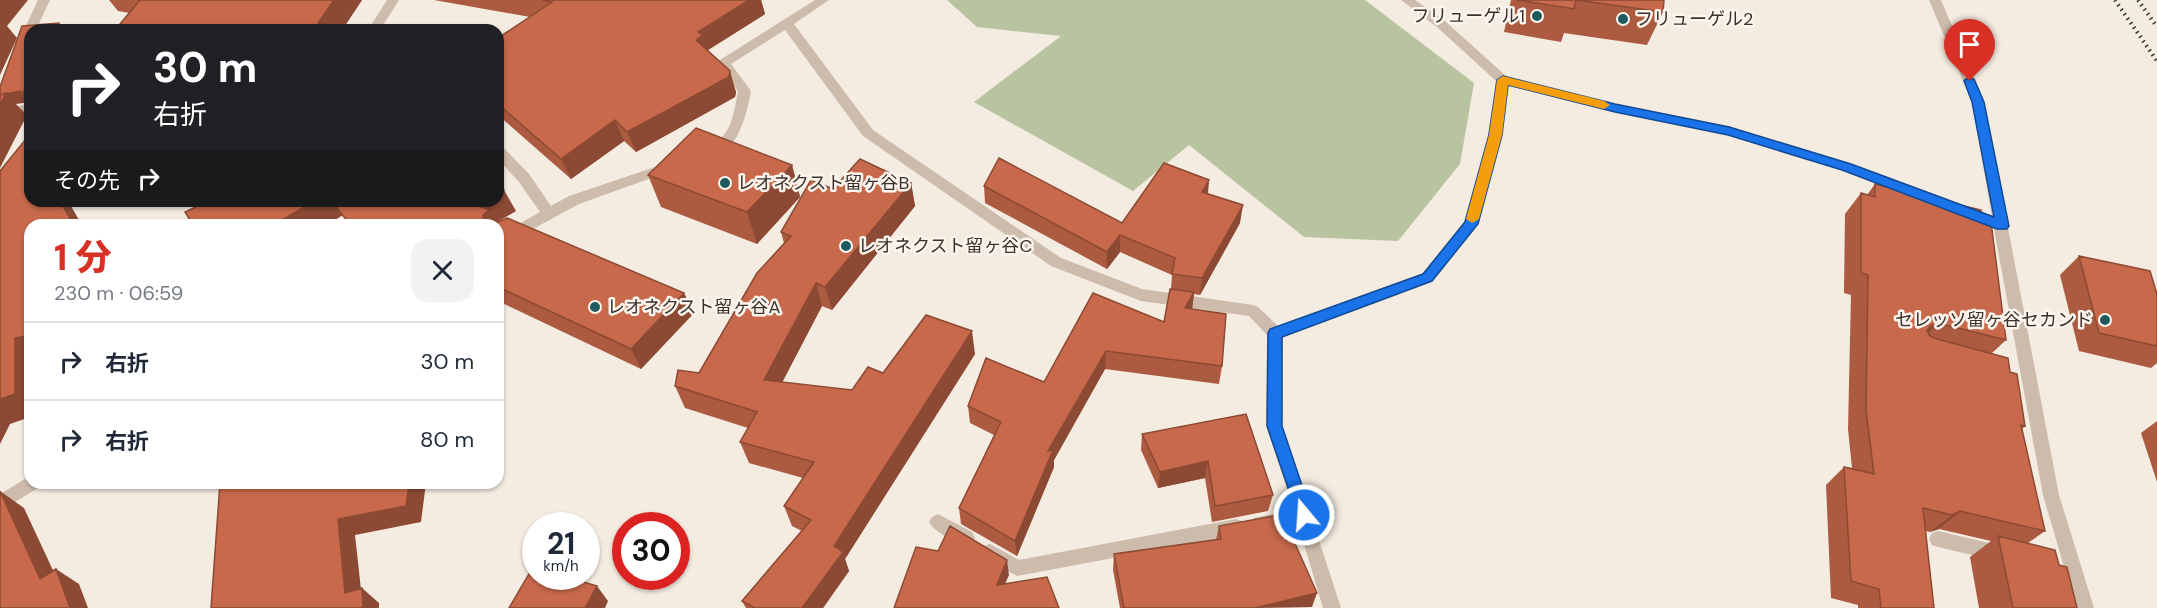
<!DOCTYPE html>
<html lang="ja">
<meta charset="utf-8">
<style>
body{margin:0;font-family:"DM Sans","Noto Sans JP",sans-serif;background:#f2f2f3;color:#1f2937;height:100vh;display:flex;flex-direction:column;font-size:22px;white-space:nowrap}
*{box-sizing:border-box;margin:0}
p{font-size:20px;color:#747a83}
.icon{flex:none;width:33px;height:33px;fill:none;stroke:currentColor;stroke-width:2;stroke-linecap:round;stroke-linejoin:round}
.map{position:relative;flex:1;overflow:hidden}
.side{position:absolute;left:24px;top:219px;width:480px;height:270px;display:flex;flex-direction:column;background:#fff;border-radius:18px;box-shadow:0 2px 4px #0004}
.side>*{flex:none}
.top-card{position:absolute;left:24px;top:24px;width:480px;height:183px;border-radius:18px;box-shadow:0 2px 4px #0004;background:#202124;color:#fff;overflow:hidden}
.speed{position:absolute;left:522px;top:512px;display:flex;gap:12px;font-size:30px;font-weight:700;text-align:center}
.speed>*{display:grid;place-content:center;width:78px;height:78px;border-radius:50%;background:#fff;box-shadow:0 2px 4px #0004;line-height:1}
.speed small{font-size:15px;font-weight:400}
.speed .limit{border:9px solid #d22;background:#fff;color:#111}
.pin{position:absolute;display:grid;place-items:center;width:51px;height:51px;color:#fff;margin:-62px -26px;border-radius:50% 50% 50% 0;rotate:-45deg;box-shadow:0 0 6px #0007}
.pin .icon{rotate:45deg}
.me{position:absolute;width:66px;margin:-33px;rotate:342deg;stroke-linejoin:round;filter:drop-shadow(0 0 4px #0008)}
.turn{display:flex;align-items:center;gap:21px;height:126px;padding:0 30px;font-size:27px}
.turn .icon{width:78px;height:78px;stroke-width:2.5}
.turn b{display:block;font-size:42px;line-height:51px}
.then{display:flex;align-items:center;height:57px;padding:0 30px;background:#0003;gap:12px;font-size:22px}
.round{display:grid;place-items:center;flex:none;width:63px;height:63px;border-radius:18px;background:#f2f2f3}
.overview{display:flex;align-items:center;justify-content:space-between;height:102px;padding:0 30px}
h1{font-size:36px;font-weight:800;line-height:45px;color:#d93025}
ul{padding:0;list-style:none}
li{display:flex;align-items:center;gap:18px;height:78px;padding:0 30px;border-top:2px solid #e0e1e3}
li div{flex:1}
li b{display:block;font-size:22px}
li em{font-style:normal}
.map>svg:first-child{display:block}
</style>
<div class="map">
<svg width="2157" height="608" viewBox="0 0 2157 608">
<rect width="100%" height="100%" fill="#f4ebe1"/>
<path fill="#b8c4a0" d="M947 0H1365L1474 83 1460 164 1398 241 1304 237 1189 145 1133 191 974 102 1061 36 977 27Z"/>
<g fill="none" stroke-linecap="round" stroke-linejoin="round">
<path fill="#cdbbac" fill-rule="evenodd" d="M38 0H50L36 30H30V34L26 33 24 30Z
M387 0H399L380 30H368Z
M815 0H829L794 24 873 130 1061 258 1142 289 1253 305 1258 307 1278 326 1423 273 1464 222 1488 135 1496 81 1437 27 1401 0H1415L1445 21 1507 77 1615 104 1729 126 1852 164 1945 198 1947 202 1940 207 1842 170 1728 135 1615 112 1509 86 1502 135 1478 224 1433 281 1283 337 1282 426 1341 608H1323L1298 524 1260 531 1254 528 1251 523 1254 518 1294 509 1266 426 1267 335 1249 316 1141 301 1051 266 863 136 785 30 731 64 751 91C748 110 736 163 706 154L704 151C709 145 717 143 723 136 733 125 735 106 738 91L718 63 720 60Z
M1929 0H1941L1984 102 2059 495 2094 608H2076L2043 495 1994 229 1958 215 1956 211 1963 206 1992 217 1972 102Z
M30 104V112L0 119V109Z
M498 145 503 147 529 174 551 206 569 196 661 165H671L673 168 671 171 579 204 498 248V236L540 212 519 182 498 159Z
M30 476V483H40L38 488 0 511V494Z
M938 514 972 532 975 538 972 544 966 546C955 542 935 533 929 522L932 517Z
M1236 519 1242 521 1245 527 1242 533 1236 535 1017 576 984 558 981 552 984 546 990 544 1019 560Z
M1938 531 1998 545 2004 547 2007 553 2004 559 1998 561 1938 547 1932 545 1929 539 1932 533Z"/>
<path stroke="#3b302b" stroke-width="4" stroke-dasharray="1.5 4" stroke-linecap="butt" d="M2115 0 2157 61
M2138 0 2157 27"/>
</g>
<path fill="#ac5a40" d="M109 0H362L342 30H115L130 13 118 11Z
M434 0H761L765 14 708 50 736 92 735 97 636 152 624 141 571 179 498 115V38L530 17Z
M1511 0H1664L1663 12 1647 45 1564 33 1561 42 1504 32Z
M792 165 800 197 757 244 661 207 648 175Z
M1209 180 1208 194 1240 223 1200 295 1194 294 1192 309 1222 366 1219 384 1105 369 1054 460V467L1017 556 961 524 959 508 994 435 970 423 968 406 1044 382 1164 322 1171 289 1172 275 1120 252 1107 269 985 203 984 186 1122 223Z
M911 183 915 206 832 310 822 306 782 382 852 390 883 373 975 354 845 559 849 571 823 608H746L742 601 802 531 792 526 784 506 803 478 749 463 740 442 748 428 685 408 675 386 699 373 784 243 781 232 833 189Z
M1875 184 1981 219 2006 340 1991 354 2010 372 2025 426 2022 429 2045 531 2028 543 2059 565 2077 608H1979L1970 557 1991 541 1939 529 1930 532 1925 531 1934 608H1858V605L1831 598 1826 485 1844 467 1852 468 1848 429 1851 295 1844 293 1845 214 1861 193 1867 195Z
M516 211 496 223 684 293 693 314 641 369 498 301V225L343 216Z
M2079 256 2157 294V363L2151 368 2079 351 2060 275Z
M1246 414 1273 495 1268 511 1212 522 1205 478 1158 488 1141 450 1142 434Z
M2157 421V482L2141 433Z
M1219 526 1312 607 1120 608 1113 570 1114 554 1216 540Z"/>
<path fill="#8c4a34" d="M0 0H28L7 26 17 38 0 75Z
M334 0H362L342 30H323L318 23Z
M749 0H761L765 14 708 50 696 40 698 32Z
M59 23 64 30H55Z
M730 71 736 92 735 97 636 152 627 132Z
M30 79V102L22 94Z
M20 91 30 102 16 104 27 115 0 168V95Z
M615 120 624 141 571 179 561 159Z
M792 165 800 197 757 244 747 212Z
M1209 180 1207 197 1202 192Z
M911 183 915 206 832 310 825 287Z
M504 190 516 211 496 222 498 225H484L477 205 484 201H498V193Z
M60 201H68L82 225H74Z
M315 201H332L343 215 327 225H273Z
M1243 205 1240 223 1200 295 1202 278Z
M1120 235V252L1107 269V252Z
M816 283 822 306 772 402 764 380Z
M1194 292 1192 310 1185 308Z
M684 293 693 314 641 369 631 349Z
M1938 323 1919 343 1930 326Z
M972 331 975 354 845 559 849 571 823 608H802L834 546Z
M30 335V417L10 424 0 444V399L15 338Z
M1106 351 1105 369 1054 460V467L1017 556 1015 541 1048 451Z
M1208 461 1205 478 1158 488 1160 472Z
M409 483H426L421 522 355 535 363 608 345 593 338 519Z
M0 491 24 508 64 594 40 579Z
M1960 511 1939 529 1930 532 1952 515Z
M1007 560 1009 575 998 600 997 585Z
M56 569 79 584 88 608H70Z
M597 586 608 601 605 608H585Z
M362 588 379 603V608H363Z
M1317 593 1312 607 1255 608Z"/>
<path fill="#c8694b" stroke="#8c4a34" stroke-width="1.5" d="M140 0H334L318 23 323 30H115Z
M542 0H749L698 32 703 35 696 40 727 68 730 71 729 77 627 132 615 120 561 159 498 104V38L552 2Z
M1517 0H1664L1663 12 1576 0 1574 9Z
M59 23 55 30H30V79L22 94 20 91 0 95V87L22 26Z
M6 93 0 105V95Z
M696 128 792 165 747 212 648 175Z
M30 134V201H60L74 225H30V335L15 338V394L0 399V171Z
M999 158 1122 223 1164 163 1209 180 1202 192 1243 205 1202 278 1172 274 1175 258 1120 235 1107 252 984 186Z
M860 159 911 183 825 287 816 283 764 380 852 390 868 367 883 373 926 315 972 331 834 546 843 552 802 608H755L742 601 811 520 784 506 814 462 740 442 757 412 675 386 678 370 699 373 757 273 791 236 781 232 811 180 833 189Z
M1875 184 1981 210V219L1991 222 2006 340 1938 323 1930 326 1927 331 1930 336 1937 339 2008 358 2010 372 2017 374 2025 426 2021 425 2045 531 1960 511 1952 515 1923 508 1934 608H1881L1879 589 1851 581 1844 467 1874 474 1866 410 1868 275 1861 273V193L1875 197Z
M498 185 504 190 498 193Z
M208 201H315L273 225H193L185 212Z
M332 201H484L477 205 489 210 483 215 484 225H350Z
M507 218 684 293 631 349 498 287V225H491Z
M2079 256 2150 271 2157 294V346L2099 333Z
M1170 289 1194 292 1185 308 1226 314 1222 366 1106 351 1048 451 1053 450 1015 541 959 508 1001 422 968 406 986 358 1044 382 1093 293 1164 322Z
M1246 414 1273 495 1215 506 1208 461 1160 472 1142 434Z
M220 483H409L406 506 338 519 345 593 362 588 363 608H211Z
M0 491 40 579 56 569 70 608H0Z
M1279 515 1284 531 1289 530 1317 593 1255 608H1124L1114 554 1221 539 1219 526Z
M950 526 1007 560 997 585 1047 577 1059 608H894L916 547 938 551Z
M1998 536 2055 550 2059 565 2067 567 2077 608H2013Z
M533 567H536V576H563L597 586 585 608H509Z"/>
<path fill="#1a73e8" stroke="#114b97" stroke-width="1.5" d="M1503 76 1615 104 1729 127 1851 164 1994 217 1972 102 1964 81 1966 79H1974L1984 102 2009 226 2007 229H1997L1842 170 1728 135 1615 112 1508 85 1502 135 1478 224 1432 281 1282 337V426L1312 515 1310 520 1304 522 1299 520 1267 426 1268 333 1270 329 1423 274 1465 222 1489 135 1497 80Z"/>
<path fill="#f59e0b" d="M1503 76 1604 101 1610 105 1604 109 1508 85 1502 135 1479 219 1472 223 1466 219 1489 135 1497 80Z"/>
<g fill="#1f5a5e" stroke="#fbf5ee" stroke-width="2">
<circle cx="1537" cy="16" r="6"/>
<circle cx="1623" cy="19" r="6"/>
<circle cx="725" cy="183" r="6"/>
<circle cx="846" cy="246" r="6"/>
<circle cx="595" cy="307" r="6"/>
<circle cx="2105" cy="320" r="6"/>
</g>
<g text-anchor="middle" dominant-baseline="central" stroke-width="5" stroke-linejoin="round" paint-order="stroke">
<g font-size="18" fill="#3b302b" stroke="#fbf5ee" text-anchor="start">
<text x="1525" y="16" text-anchor="end">フリューゲル1</text>
<text x="1635" y="19">フリューゲル2</text>
<text x="737" y="183">レオネクスト留ヶ谷B</text>
<text x="858" y="246">レオネクスト留ヶ谷C</text>
<text x="607" y="307">レオネクスト留ヶ谷A</text>
<text x="2093" y="320" text-anchor="end">セレッソ留ヶ谷セカンド</text>
</g>
</g>
</svg>
<div class="speed"><div>21<small>km/h</small></div><div class="limit">30</div></div>
<div class="pin" style="left:1970px;top:81px;background:#d93025"><svg class="icon" aria-label="arrive" viewBox="0 0 24 24"><path d="M6 21V4h12l-3 4 3 4H6"/></svg></div>
<svg class="me" style="left:1304px;top:515px" viewBox="-20 -20 40 40"><circle r="17" fill="#1a73e8" stroke="#fff" stroke-width="3"/><path d="M0-11L8 9 0 5-8 9z" fill="#fff"/></svg>
<div class="top-card">
<div class="turn"><svg class="icon" aria-label="right" viewBox="0 0 24 24"><path d="M7 20v-9h11M14 6l5 5-5 5"/></svg><div><b>30 m</b>右折</div></div>
<div class="then">その先<svg class="icon" aria-label="right" viewBox="0 0 24 24"><path d="M7 20v-9h11M14 6l5 5-5 5"/></svg></div>
</div>
<section class="side">
<div class="overview"><div><h1>1 分</h1><p>230 m · 06:59</p></div><a class="round"><svg class="icon" aria-label="close" viewBox="0 0 24 24"><path d="M6 6l12 12M18 6L6 18"/></svg></a></div>
<ul>
<li><svg class="icon" aria-label="right" viewBox="0 0 24 24"><path d="M7 20v-9h11M14 6l5 5-5 5"/></svg><div><b>右折</b></div><em>30 m</em></li>
<li><svg class="icon" aria-label="right" viewBox="0 0 24 24"><path d="M7 20v-9h11M14 6l5 5-5 5"/></svg><div><b>右折</b></div><em>80 m</em></li>
</ul>
</section>
</div>
